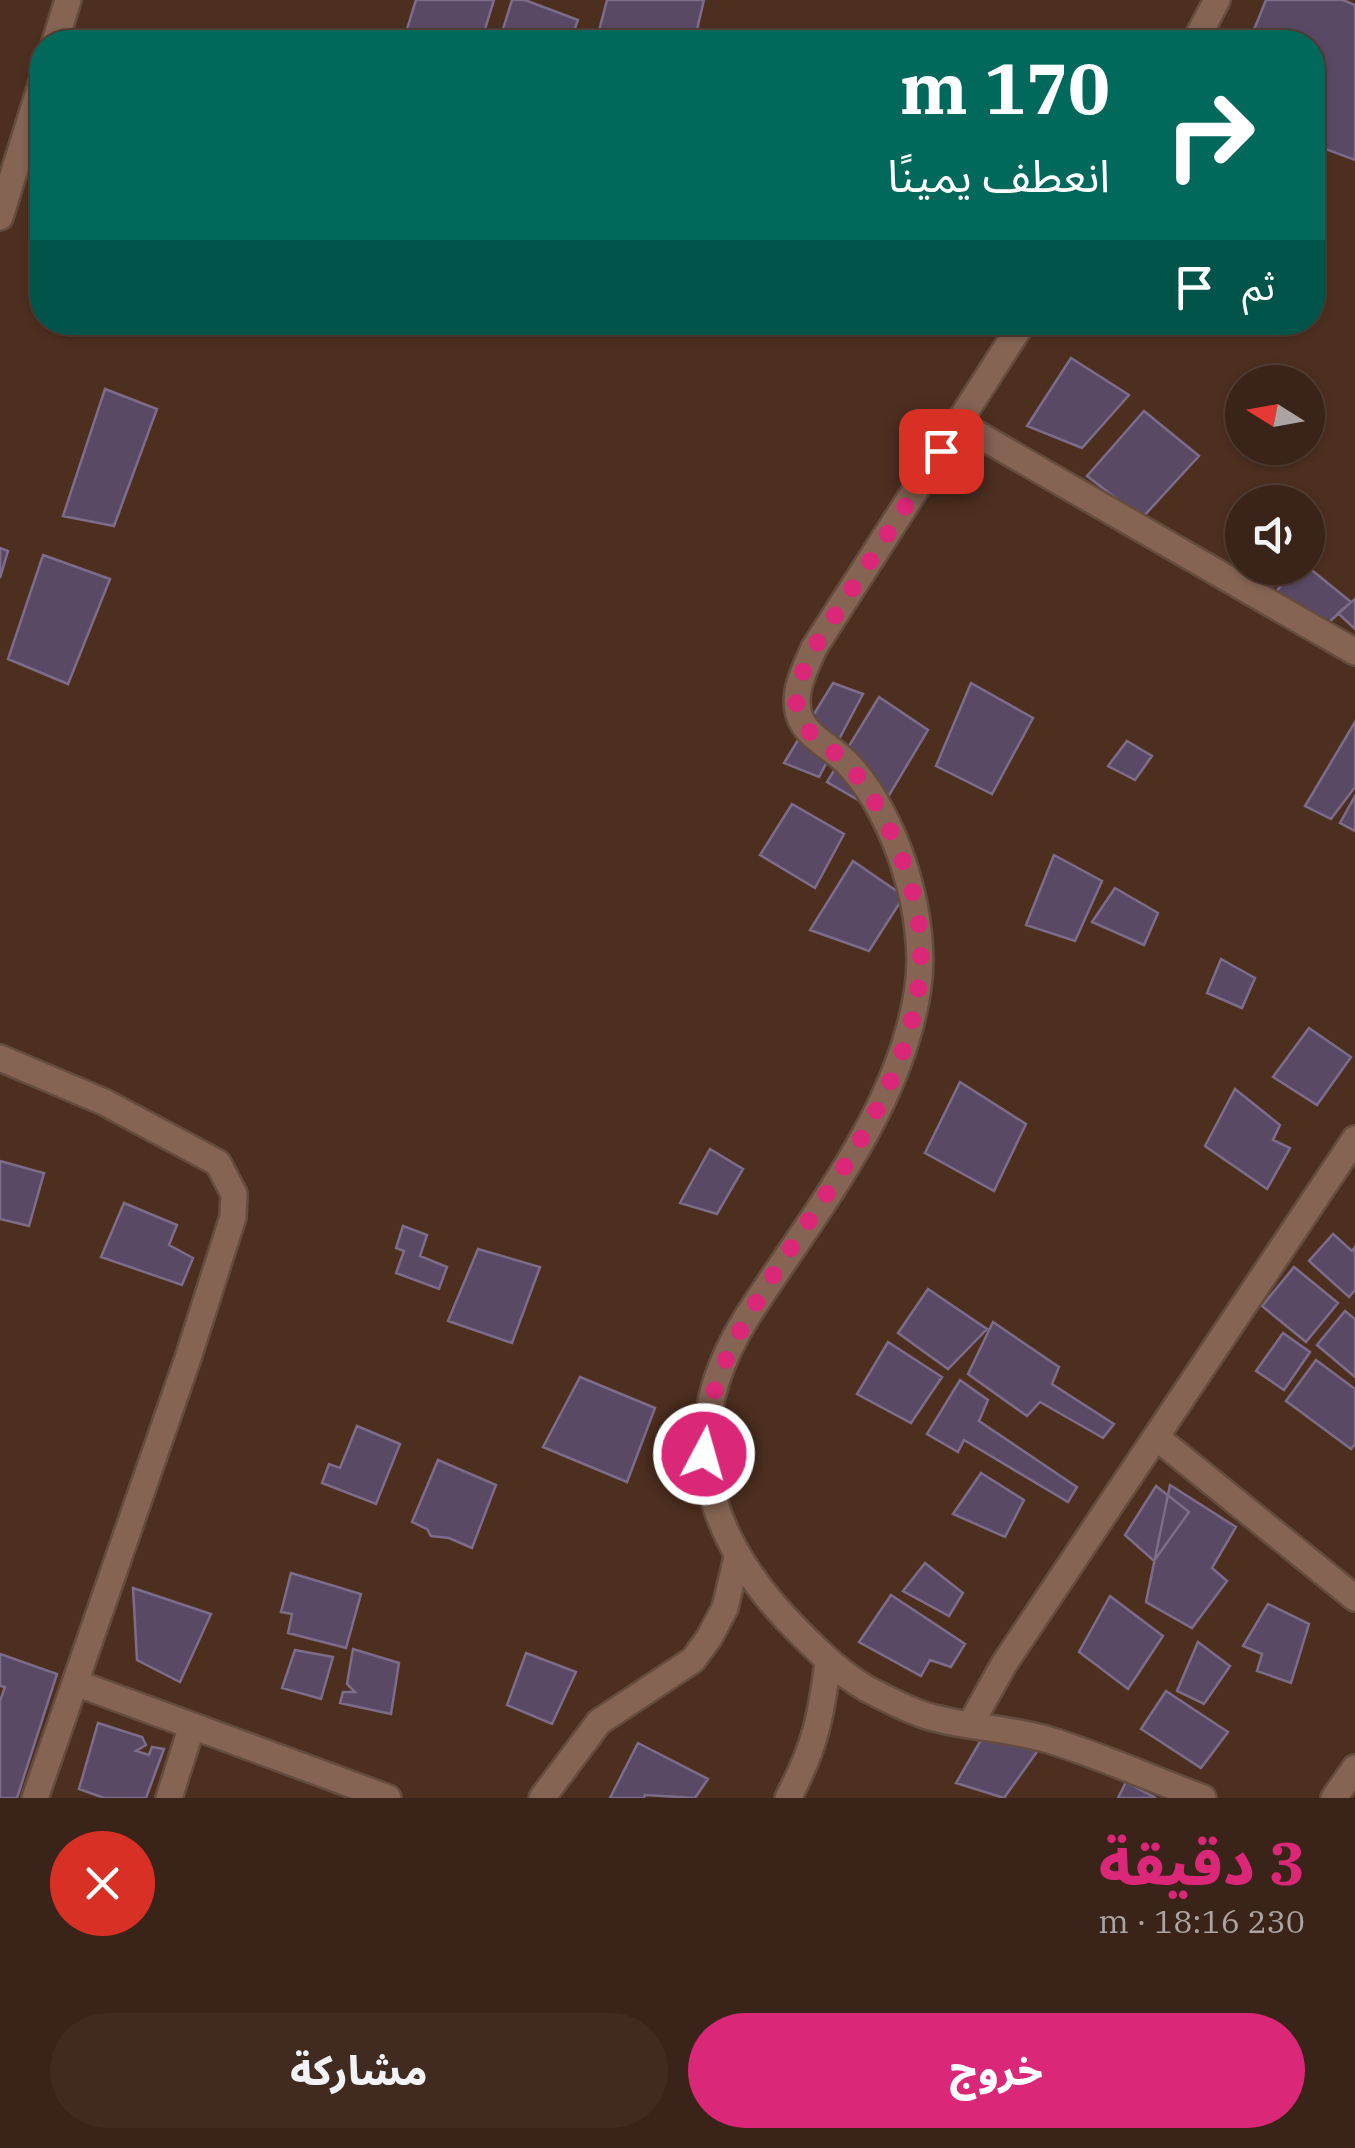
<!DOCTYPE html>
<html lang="ar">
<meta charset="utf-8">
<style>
body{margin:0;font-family:"IBM Plex Serif","Noto Sans Arabic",serif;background:#412b21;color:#f1f3f6;direction:rtl;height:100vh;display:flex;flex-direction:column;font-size:38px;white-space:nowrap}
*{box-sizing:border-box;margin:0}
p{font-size:32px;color:#aba4a2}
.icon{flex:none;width:55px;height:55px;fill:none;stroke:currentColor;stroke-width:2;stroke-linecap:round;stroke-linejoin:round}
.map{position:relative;height:1798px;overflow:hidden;direction:ltr}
.drawer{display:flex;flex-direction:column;background:#3a2318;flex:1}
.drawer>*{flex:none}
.hud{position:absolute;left:30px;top:30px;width:1295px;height:305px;border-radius:40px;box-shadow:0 2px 8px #0004,0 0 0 2px #544037;direction:rtl;background:#00695c;color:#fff;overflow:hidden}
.needle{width:65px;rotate:281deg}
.buttons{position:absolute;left:1225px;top:365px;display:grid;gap:20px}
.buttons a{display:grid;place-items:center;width:100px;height:100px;border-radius:50%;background:#3a2318;box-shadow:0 2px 8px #0004,0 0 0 2px #544037;font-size:50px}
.pin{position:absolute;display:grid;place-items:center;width:85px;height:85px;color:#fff;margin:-42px;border-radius:20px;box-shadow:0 5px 15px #0006}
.me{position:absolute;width:110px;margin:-55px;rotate:6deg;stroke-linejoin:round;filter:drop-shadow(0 0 8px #0008)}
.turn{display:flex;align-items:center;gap:35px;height:210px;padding:0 50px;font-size:45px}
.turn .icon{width:130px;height:130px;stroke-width:2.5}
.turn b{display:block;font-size:70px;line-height:85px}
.then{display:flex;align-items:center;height:95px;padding:0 50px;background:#0003;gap:20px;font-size:38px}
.round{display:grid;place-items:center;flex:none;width:105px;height:105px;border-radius:52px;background:#412b21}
.head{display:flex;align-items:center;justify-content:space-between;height:170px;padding:0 50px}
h1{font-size:60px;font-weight:800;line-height:75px;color:#db2777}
.action{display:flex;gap:20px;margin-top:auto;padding:20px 50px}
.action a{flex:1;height:115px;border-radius:60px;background:#db2777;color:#fff;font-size:40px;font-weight:800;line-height:115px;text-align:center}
.action a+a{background:#412b21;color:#f1f3f6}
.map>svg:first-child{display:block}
</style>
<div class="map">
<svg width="1355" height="1798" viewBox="0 0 1355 1798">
<rect width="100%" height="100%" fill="#4d2f20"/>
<path fill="#594965" stroke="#7d6c8a" stroke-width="2.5" d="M416 0H494L481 42H403Z
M512 0H525L578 20 570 42H499Z
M607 0H704L694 42H596Z
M1266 0H1343L1355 5V160L1312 144V42H1249Z
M1071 358 1129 395 1082 448 1027 426Z
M105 389 157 409 114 526 63 516Z
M1144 411 1199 456 1142 518 1087 476Z
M0 548 8 551 0 578Z
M43 555 110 579 68 684 8 659Z
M1308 567 1351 602 1326 625 1267 601 1298 568Z
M1355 599V629L1338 613Z
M833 683 863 694 819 777 784 763Z
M971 683 1033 718 992 794 936 766Z
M879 697 928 730 879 812 827 782Z
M1355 722V787L1331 819 1305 806Z
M1127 741 1152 756 1135 780 1108 766Z
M1355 796V831L1340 823Z
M792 804 844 834 815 888 760 855Z
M1054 855 1102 881 1075 941 1026 925Z
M853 861 904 896 869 951 810 930Z
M1115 888 1158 913 1144 945 1092 922Z
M1221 959 1255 978 1242 1008 1207 993Z
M1309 1028 1351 1057 1317 1105 1273 1077Z
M960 1082 1026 1124 994 1191 925 1153Z
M1235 1089 1280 1125 1273 1140 1290 1148 1267 1189 1205 1146Z
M710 1149 743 1169 717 1214 680 1203Z
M0 1161 44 1173 29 1226 0 1219Z
M124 1203 177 1225 169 1245 193 1258 182 1285 101 1257Z
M403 1226 427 1235 420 1256 447 1267 439 1289 396 1273 404 1251 396 1248Z
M1333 1234 1352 1251 1355 1247V1290L1349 1297 1309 1261Z
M478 1249 540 1267 512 1343 448 1321Z
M1294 1267 1338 1303 1306 1342 1262 1306Z
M928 1289 987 1329 948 1369 898 1333Z
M1345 1311 1355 1319V1377L1317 1345Z
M993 1322 1059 1367 1052 1384 1114 1424 1103 1438 1040 1402 1027 1416 968 1374Z
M1283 1333 1310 1352 1284 1390 1256 1371Z
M888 1342 942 1377 911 1423 857 1394Z
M1316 1360 1355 1389V1444L1351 1449 1286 1401Z
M580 1377 655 1408 627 1482 543 1447Z
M960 1380 988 1400 979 1421 1077 1487 1068 1502 964 1440 958 1452 927 1434Z
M357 1426 400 1444 376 1504 322 1483 329 1464 340 1468Z
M438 1460 496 1485 472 1548 449 1538 431 1536 427 1529 412 1522Z
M981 1473 1024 1500 1005 1537 953 1514Z
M1170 1485 1236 1527 1212 1568 1227 1581 1192 1628 1146 1602Z
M1156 1486 1189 1512 1154 1561 1125 1535Z
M925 1563 963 1593 949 1616 903 1591Z
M291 1573 361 1594 346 1648 288 1633 292 1614 281 1612Z
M133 1588 211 1614 180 1682 137 1660Z
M891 1595 965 1644 951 1667 930 1660 921 1676 859 1642Z
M1110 1596 1163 1636 1128 1689 1079 1652Z
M1268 1604 1309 1624 1291 1683 1257 1671 1262 1654 1243 1646Z
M1198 1642 1230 1666 1204 1704 1177 1691Z
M353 1649 399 1663 391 1714 340 1703 343 1692H355L347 1684Z
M295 1650 333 1657 321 1699 282 1688Z
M526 1653 576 1672 552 1724 507 1705Z
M0 1654 57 1674 17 1798H0V1701L5 1687 0 1686Z
M1166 1691 1228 1732 1201 1768 1141 1729Z
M98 1723 142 1737 146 1745 136 1751 149 1755 152 1747 164 1749 146 1798H104L79 1789Z
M988 1728 1046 1739 1004 1798 956 1783Z
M638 1743 708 1779 695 1798 645 1795 644 1798H610Z
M1126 1782 1156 1798H1118Z"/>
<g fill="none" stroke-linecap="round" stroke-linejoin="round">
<defs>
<path id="minor" d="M55 42 68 0
M1195 42 1217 0
M0 217 42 82
M1023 322 814 648C805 669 792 692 799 715 806 737 832 747 848 764 897 816 928 918 918 988 900 1111 812 1215 747 1317 673 1434 705 1538 798 1631 822 1655 847 1680 877 1694 893 1702 910 1711 927 1716 967 1728 1010 1728 1049 1740 1102 1756 1151 1779 1203 1798
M958 423 1355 652
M0 1058 104 1102 218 1163 234 1194 233 1217 188 1358 35 1798
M1156 1437 1355 1598
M76 1683 388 1798
M970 1725 1004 1664 1355 1139
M169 1798 192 1726
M542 1798 599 1722 693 1660 709 1638 725 1608 737 1557
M788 1798C815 1747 821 1718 828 1661
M1334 1798 1355 1768"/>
</defs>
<use href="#minor" stroke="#644c3f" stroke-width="30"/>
<use href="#minor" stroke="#856454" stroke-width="25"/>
</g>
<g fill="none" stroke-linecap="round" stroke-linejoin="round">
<path stroke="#db2777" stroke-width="18" stroke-dasharray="0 32.4" d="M704 1454C708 1380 736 1335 774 1274 836 1176 918 1077 921 955 922 894 889 812 850 767 834 748 805 737 798 713 792 690 805 668 814 648L941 451"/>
</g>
</svg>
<div class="buttons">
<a><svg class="needle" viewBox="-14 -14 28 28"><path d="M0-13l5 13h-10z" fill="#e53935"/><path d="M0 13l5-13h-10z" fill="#aba4a2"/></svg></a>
<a><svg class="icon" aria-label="sound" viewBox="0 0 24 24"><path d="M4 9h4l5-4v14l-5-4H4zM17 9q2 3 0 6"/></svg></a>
</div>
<div class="pin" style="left:941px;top:451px;background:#d93025"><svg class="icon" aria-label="arrive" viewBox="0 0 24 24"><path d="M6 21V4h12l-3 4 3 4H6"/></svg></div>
<svg class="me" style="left:704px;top:1454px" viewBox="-20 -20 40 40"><circle r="17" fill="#db2777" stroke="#fff" stroke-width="3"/><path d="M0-11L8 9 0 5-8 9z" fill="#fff"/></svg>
<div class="hud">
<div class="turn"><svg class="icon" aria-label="right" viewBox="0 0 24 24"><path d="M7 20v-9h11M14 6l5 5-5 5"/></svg><div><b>170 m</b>انعطف يمينًا</div></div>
<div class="then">ثم<svg class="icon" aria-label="arrive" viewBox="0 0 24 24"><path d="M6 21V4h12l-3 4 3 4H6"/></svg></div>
</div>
</div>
<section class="drawer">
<div class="head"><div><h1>3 دقيقة</h1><p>230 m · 18:16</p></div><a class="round" style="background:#d93025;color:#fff"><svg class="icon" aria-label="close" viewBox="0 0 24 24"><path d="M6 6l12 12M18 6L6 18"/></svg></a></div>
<div class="action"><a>خروج</a><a>مشاركة</a></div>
</section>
